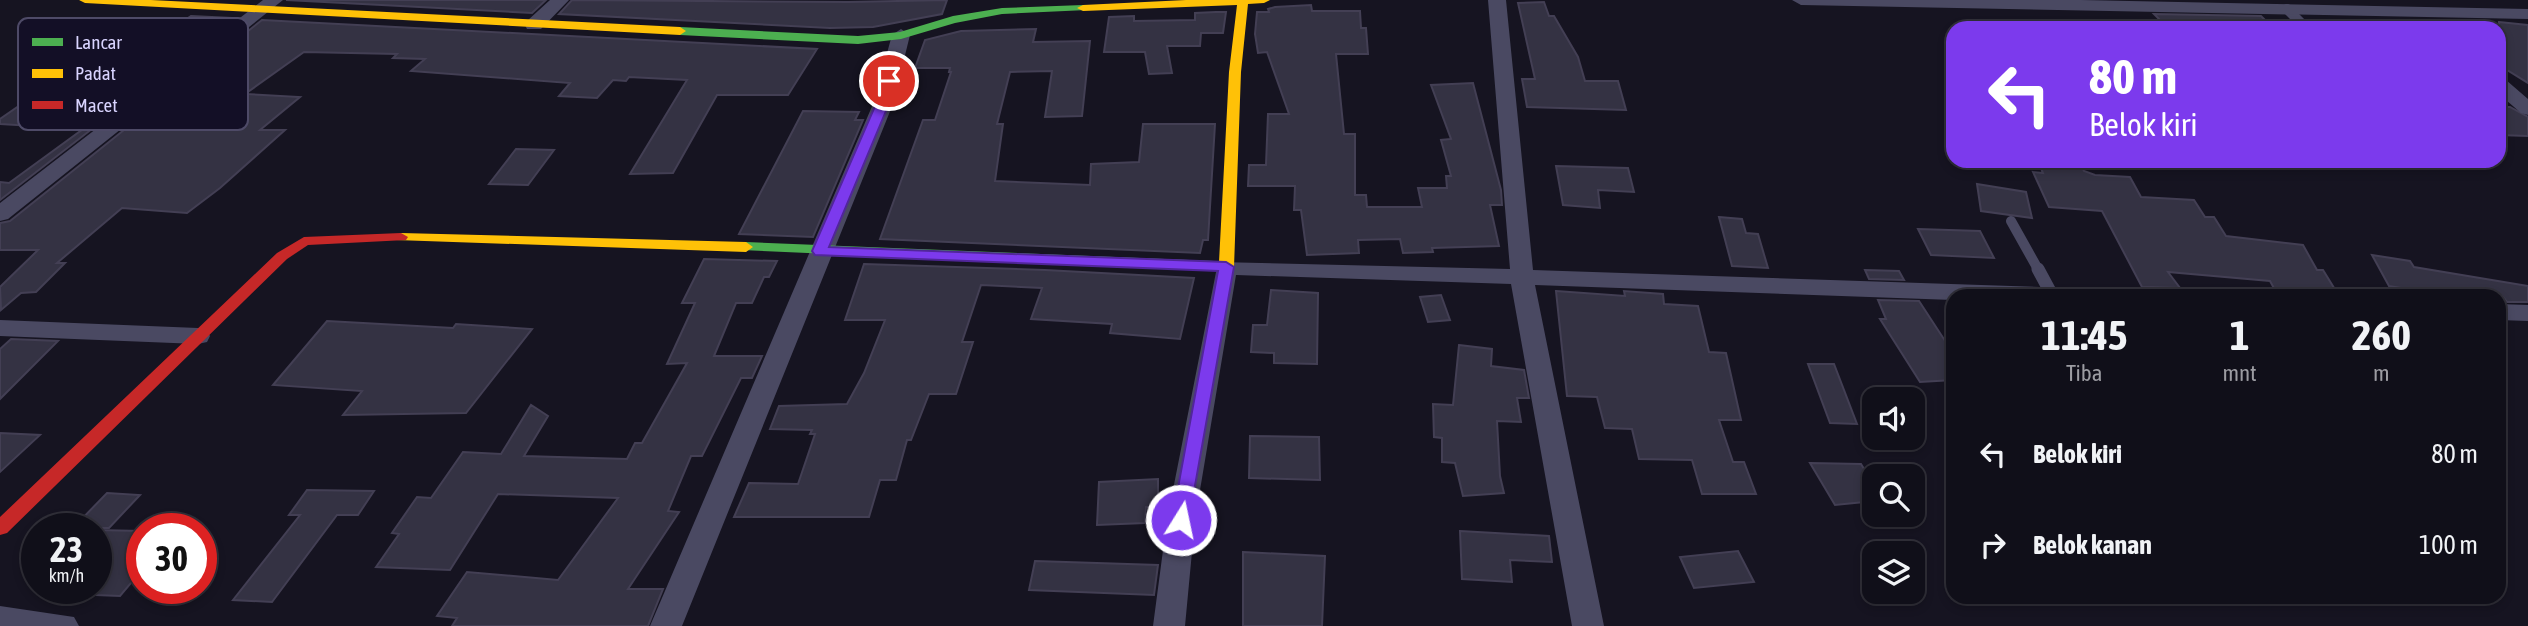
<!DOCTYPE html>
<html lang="id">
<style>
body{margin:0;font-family:"Asap Condensed",sans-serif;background:#191822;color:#f1f3f6;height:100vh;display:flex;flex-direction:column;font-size:26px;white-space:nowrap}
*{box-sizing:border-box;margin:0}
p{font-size:23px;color:#9c9ca2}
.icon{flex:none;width:38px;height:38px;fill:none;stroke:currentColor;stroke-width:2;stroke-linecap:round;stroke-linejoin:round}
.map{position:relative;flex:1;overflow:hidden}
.panel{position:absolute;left:1946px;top:289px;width:560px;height:315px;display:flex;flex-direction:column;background:#100f19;border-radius:21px;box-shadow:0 4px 10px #0003,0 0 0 2px #302f38}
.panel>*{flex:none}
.banner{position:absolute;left:1946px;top:21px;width:560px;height:147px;border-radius:21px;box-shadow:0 4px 10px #0003,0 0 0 2px #302f38;background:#7c3aed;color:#fff;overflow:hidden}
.fabs{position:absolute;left:1862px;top:387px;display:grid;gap:14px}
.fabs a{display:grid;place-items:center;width:63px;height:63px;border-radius:14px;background:#100f19;box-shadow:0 4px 10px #0003,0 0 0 2px #302f38;font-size:35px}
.speed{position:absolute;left:21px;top:513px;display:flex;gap:14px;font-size:35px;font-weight:700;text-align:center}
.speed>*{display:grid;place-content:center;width:91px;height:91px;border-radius:50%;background:#100f19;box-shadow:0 4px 10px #0003,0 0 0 2px #302f38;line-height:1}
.speed small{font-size:18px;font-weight:400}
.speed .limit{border:10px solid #d22;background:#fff;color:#111}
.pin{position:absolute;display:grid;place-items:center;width:60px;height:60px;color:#fff;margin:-30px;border:4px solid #fff;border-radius:50%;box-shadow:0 2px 7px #0007}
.me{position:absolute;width:77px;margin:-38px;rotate:10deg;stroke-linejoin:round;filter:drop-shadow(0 0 5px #0008)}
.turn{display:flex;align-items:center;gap:24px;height:147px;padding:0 28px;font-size:32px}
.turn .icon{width:91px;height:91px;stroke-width:2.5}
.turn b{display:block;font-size:49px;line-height:60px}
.eta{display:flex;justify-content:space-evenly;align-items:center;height:119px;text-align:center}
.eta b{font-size:42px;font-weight:700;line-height:49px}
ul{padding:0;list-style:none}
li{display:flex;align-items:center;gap:21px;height:91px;padding:0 28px}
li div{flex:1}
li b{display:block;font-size:26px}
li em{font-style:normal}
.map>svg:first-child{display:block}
</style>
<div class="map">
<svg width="2528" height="626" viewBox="0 0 2528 626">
<rect width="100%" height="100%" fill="#161421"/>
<path fill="#343243" stroke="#433f54" stroke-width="2" d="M286 0H546L532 13Z
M572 0 848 2 947 0 942 14 873 27 830 28 559 14Z
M1544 2 1549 16H1554L1578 57 1585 81H1618L1626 110 1527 107 1522 79H1535L1518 3Z
M1311 5 1312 11H1360L1361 28H1366L1368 54H1336L1344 134H1355V195H1366L1367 207H1422L1418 188H1447L1446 176H1451L1441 140 1451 139 1431 85 1473 83 1501 190 1502 205H1490L1499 246 1432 248 1433 252 1403 253 1400 239 1358 240 1359 253 1307 255 1301 210H1294L1295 186H1248L1249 165H1266L1268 114H1289L1267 52 1258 53 1255 34 1257 12H1269L1268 9 1275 7Z
M1216 12H1226L1223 33H1201L1200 46H1167L1172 73 1149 74 1145 52H1104L1109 17 1134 16V21L1195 20V13Z
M2154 14 2261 16 2273 28H2168Z
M191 16 235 18 188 54 125 51 166 23 179 24Z
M262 20 817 49 788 95H717L673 173 630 174 687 80 629 77 626 81 613 80 597 98 559 96 570 83 411 71 425 59 393 58 397 54 304 52 245 94 300 97 260 130H285L220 188 187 213 122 208 57 263H65L36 292 21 293 1 310 0 287 38 250H0V223L10 221 154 106 165 107 229 64 209 62Z
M2499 22 2528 25V83L2499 65Z
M1036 29 1033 42 1090 41 1082 116 1045 117 1052 71 1010 72 997 124H1003L995 181 1090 185 1091 164 1139 162 1143 124H1215L1208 240H1203L1200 253 880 239 923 120H935L951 72H949L950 68H915L925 40 961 31Z
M68 72 117 74 78 103 123 105 0 200V182L9 183 83 129 0 124V119Z
M2499 107H2510L2528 117V136L2499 135Z
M803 111 859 112 855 120H863L813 237 739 234Z
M516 149 554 150 528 185 489 184Z
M2038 161H2079L2084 171 2095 175 2130 177 2141 197 2194 200 2205 217H2214L2226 236 2303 245 2317 270H2323L2339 296 2276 292 2270 281 2168 272 2180 288 2142 287 2102 211 2049 207 2033 172 2043 173Z
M1556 166 1628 168 1634 192 1598 190 1600 208 1563 205Z
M1977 184 2026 192 2032 218 1981 211Z
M1719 217 1742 219 1746 233 1758 234 1768 268 1732 266Z
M1918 229 1980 231 1994 258 1931 255Z
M2372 255 2410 261 2414 267 2528 286V302H2507L2502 296H2449L2389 286Z
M704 259 777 261 769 277H764L752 303H736L714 356H762L752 378H741L702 456H691L668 511 679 512 628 589H663L648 626H452L457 618 437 616 467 572 558 580 618 498 498 494 450 570 376 567 399 534 392 533 417 497 431 498 463 452 501 454 531 405 548 416 524 456 627 459 635 443H642L687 363 667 364 695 303H682Z
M864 264 1045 270 1194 278 1180 339 1110 333 1112 324 1031 319 1042 288 981 285 962 342H973L956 394H929L911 440H907L896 480H880L869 517H734L749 483 798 484 815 434H810L812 430 770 429 779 406 847 404 864 373 885 320H845Z
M1865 270 1899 271 1904 280 1869 279Z
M1271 290 1318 293 1317 364 1274 363V353L1251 352 1253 325H1267Z
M1556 291 1625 296 1624 291 1663 294 1664 304 1698 306 1709 352 1726 353 1741 420H1719L1733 462H1744L1756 494H1702L1692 460 1639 459 1632 429 1605 428 1597 397 1567 396Z
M1441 295 1450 320 1428 322 1420 297Z
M1878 300 1919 301 1953 353V380L1920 382 1880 319H1886Z
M327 321 453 328 456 324 532 329 466 413 343 415 362 391 273 385Z
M11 339 58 341 0 399V349Z
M1459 345 1492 349 1491 366 1524 370 1529 398H1517L1521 422 1497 421 1500 476 1504 493 1463 496 1455 463 1442 462V438L1434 437 1433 404 1453 405Z
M1808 364H1834L1857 424 1830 423Z
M0 433 40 435 0 472Z
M1250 436 1319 437 1320 480 1249 478Z
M1810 463 1861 464 1869 477 1874 476V501L1835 505Z
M1158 479V506L1146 507 1145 523 1097 525 1099 482Z
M307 490 374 491 358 515H337L272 602 233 600 300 515H289Z
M107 493 140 495 109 528H73Z
M96 530 142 531V570L120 596 96 595Z
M1460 531 1549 536 1552 562 1510 560 1512 582 1462 579Z
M1738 551 1754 582 1694 588 1680 557Z
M1243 552 1325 556 1322 626H1243Z
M1035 561 1158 565 1154 595 1029 590Z"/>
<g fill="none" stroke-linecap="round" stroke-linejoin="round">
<path stroke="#4a4962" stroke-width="10" d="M2287 9 2306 28
M2011 221 2039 271"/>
<path stroke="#4a4962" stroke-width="13" d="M2038 269 2052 295"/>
<path fill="#4a4962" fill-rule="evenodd" d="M263 0H283L8 219 0 221V203Z
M550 0H569L541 29H527L525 25 527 21Z
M1488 0H1506L1533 270 2072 288 2081 291 2084 296H1953V300L1535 285 1604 626H1572L1511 284 1236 275 1195 520 1185 626H1153L1167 520 1218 262 1510 269Z
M1792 0H2081L2528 9V19L1801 5Z
M901 29 910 35 893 104 682 626H650L873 104 892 35Z
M2499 78 2506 80 2528 99V115L2521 113 2499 94Z
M2499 304 2528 305V321L2499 320Z
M0 320 198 328 207 330 210 336 207 342 198 344 0 336Z
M0 606 74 617 79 626H0Z"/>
<path fill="#4caf50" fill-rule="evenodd" d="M1083 5 1089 8 1087 10 1002 14 955 23 901 39 858 44 680 35 674 31 680 27 858 36 900 32 953 16 1002 8Z
M746 242 1214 261 1222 266 1214 271 741 250 739 247 741 244Z"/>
<path fill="#ffc107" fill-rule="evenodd" d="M79 0H151L680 27 686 31 680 35 85 3Z
M1186 0H1270L1264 3 1248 4 1241 72 1234 267 1226 272 1209 269 1206 266 1209 263 1219 262 1229 72 1237 5 1083 11 1077 8 1083 5Z
M401 233 746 242 753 247 746 252 396 240 394 237Z"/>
<path fill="#c62828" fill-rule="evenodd" d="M401 233 408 237 406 240 308 245 287 259 7 533 0 535V517L277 253 304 237Z"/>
</g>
<path fill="#7c3aed" stroke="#51269a" stroke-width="2" d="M889 77 895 81 889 104 829 247 1226 262 1234 267 1188 525H1174L1172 520 1218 271 815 255 812 251 876 104 883 81Z"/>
<rect x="18" y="18" width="230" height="112" rx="10" fill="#130f26" stroke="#4e4a67" stroke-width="2"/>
<rect x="32" y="38" width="31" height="8" fill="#4caf50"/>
<rect x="32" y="69" width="31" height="9" fill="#ffc107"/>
<rect x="32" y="101" width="31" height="8" fill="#c62828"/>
<g font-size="19" fill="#d9d4ff">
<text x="75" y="49">Lancar</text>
<text x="75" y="80">Padat</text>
<text x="75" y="112">Macet</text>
</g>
</svg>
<div class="fabs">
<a><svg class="icon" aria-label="sound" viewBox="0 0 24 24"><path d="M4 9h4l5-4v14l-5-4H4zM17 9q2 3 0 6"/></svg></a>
<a><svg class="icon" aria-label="search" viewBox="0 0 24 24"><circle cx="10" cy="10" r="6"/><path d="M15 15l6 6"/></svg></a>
<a><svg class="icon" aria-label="layers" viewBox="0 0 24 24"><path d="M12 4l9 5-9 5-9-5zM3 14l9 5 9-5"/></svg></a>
</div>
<div class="speed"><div>23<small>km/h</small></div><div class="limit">30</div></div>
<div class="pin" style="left:889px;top:81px;background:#d93025"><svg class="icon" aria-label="arrive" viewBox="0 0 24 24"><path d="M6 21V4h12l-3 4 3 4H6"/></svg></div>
<svg class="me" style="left:1181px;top:520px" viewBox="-20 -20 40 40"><circle r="17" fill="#7c3aed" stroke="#fff" stroke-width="3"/><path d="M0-11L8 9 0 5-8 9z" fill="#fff"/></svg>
<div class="banner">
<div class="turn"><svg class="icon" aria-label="left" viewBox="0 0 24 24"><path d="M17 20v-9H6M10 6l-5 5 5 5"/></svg><div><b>80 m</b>Belok kiri</div></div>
</div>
<section class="panel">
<div class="eta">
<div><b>11:45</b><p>Tiba</p></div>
<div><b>1</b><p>mnt</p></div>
<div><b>260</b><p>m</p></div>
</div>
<ul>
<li><svg class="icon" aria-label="left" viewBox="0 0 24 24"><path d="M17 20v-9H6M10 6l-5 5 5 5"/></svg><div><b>Belok kiri</b></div><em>80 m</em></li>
<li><svg class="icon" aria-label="right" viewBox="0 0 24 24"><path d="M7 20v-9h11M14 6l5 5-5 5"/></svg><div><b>Belok kanan</b></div><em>100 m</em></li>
</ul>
</section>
</div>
